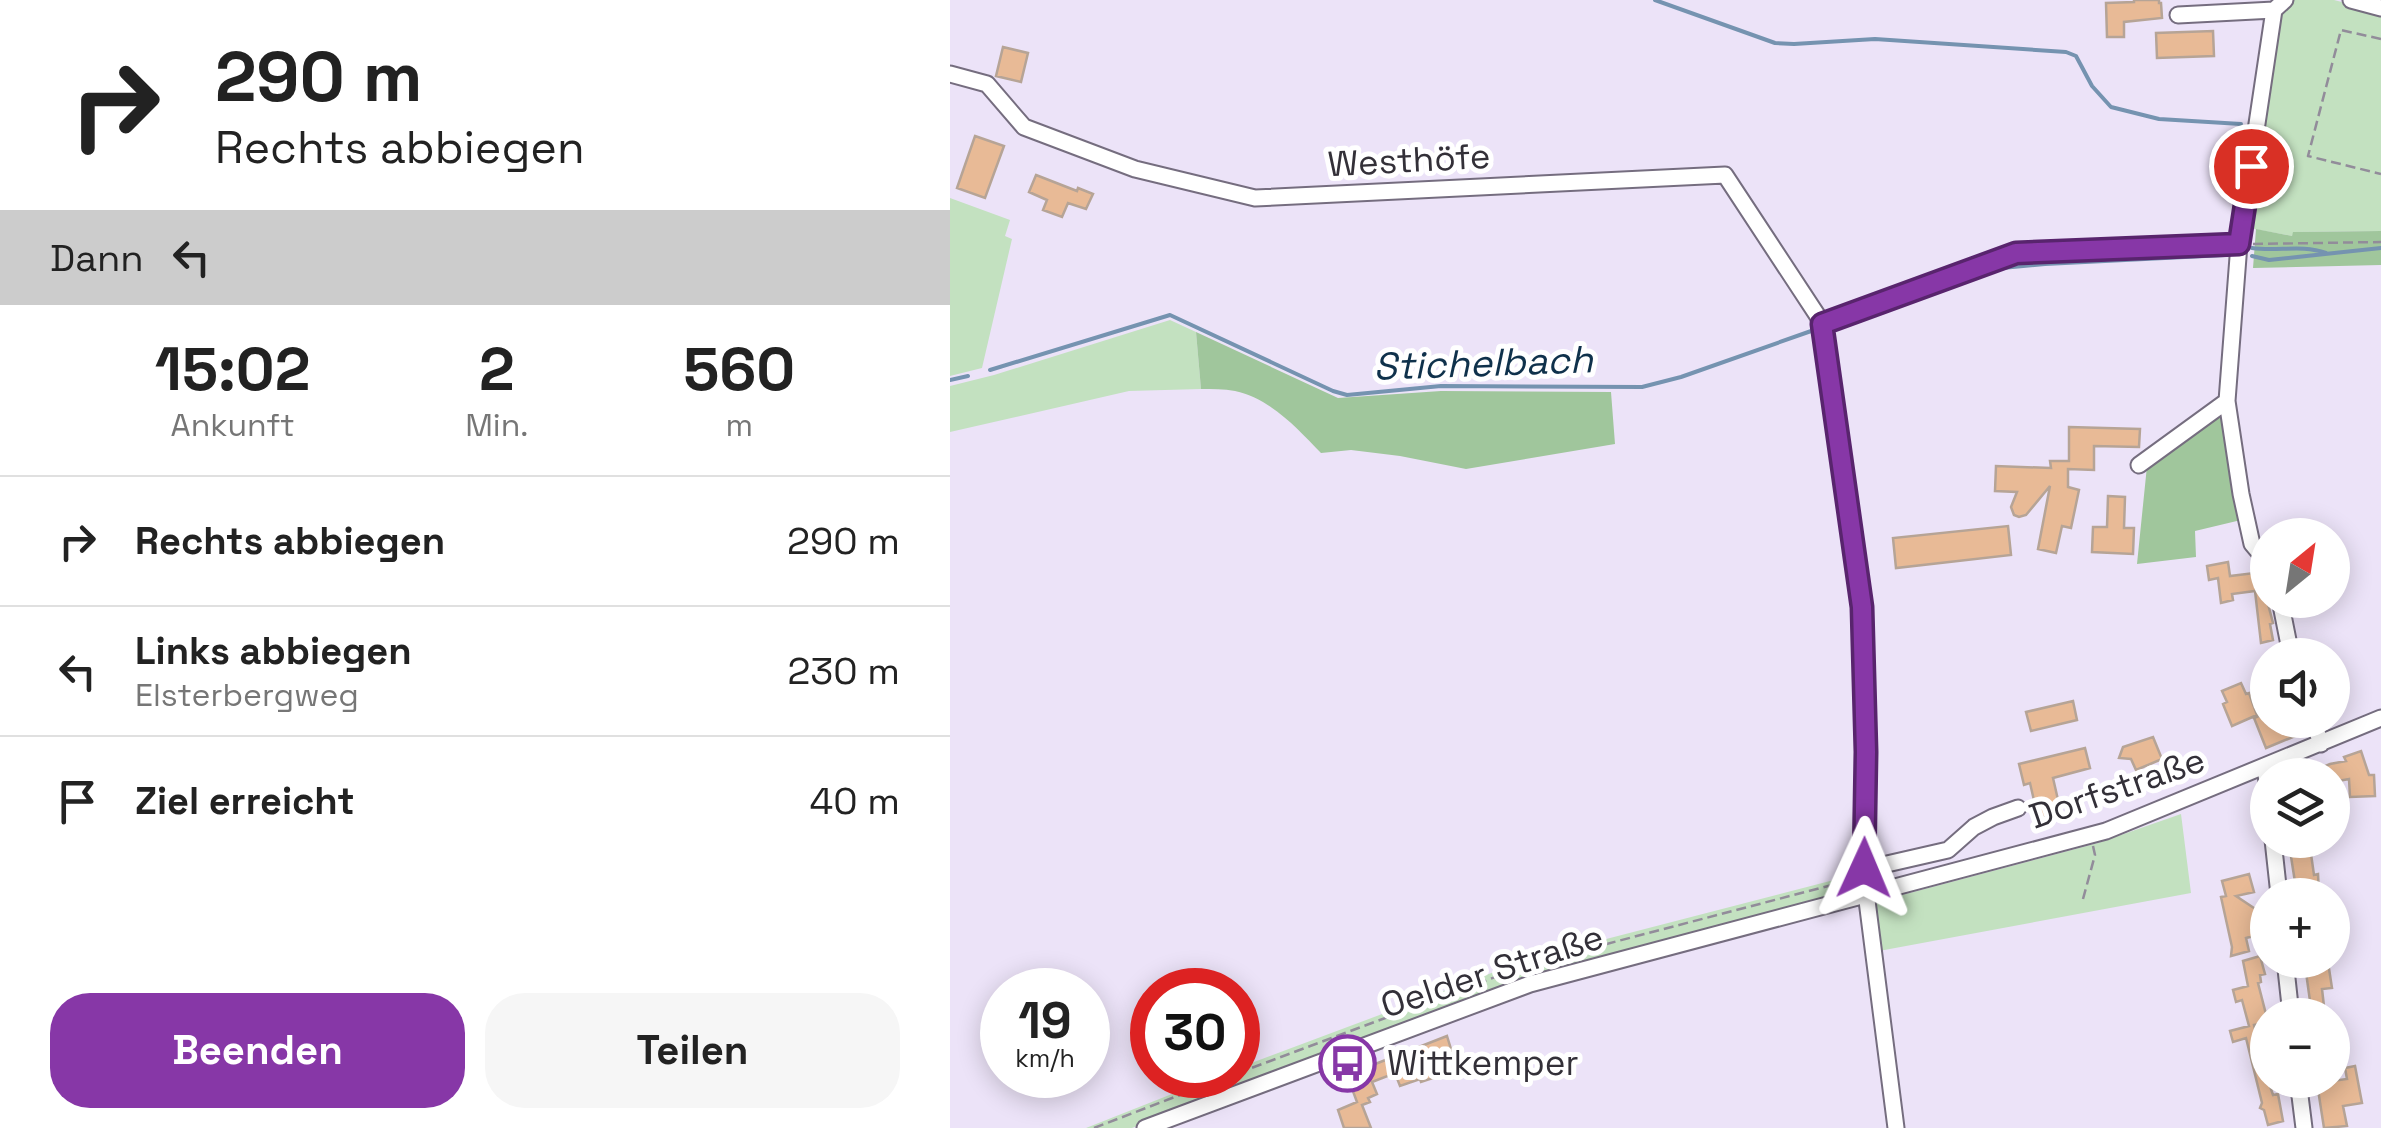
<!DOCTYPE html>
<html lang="de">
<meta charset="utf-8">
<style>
body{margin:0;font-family:"Space Grotesk",sans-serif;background:#f6f6f6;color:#222;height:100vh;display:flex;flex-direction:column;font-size:38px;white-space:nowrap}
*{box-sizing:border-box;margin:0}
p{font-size:32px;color:#767676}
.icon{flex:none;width:55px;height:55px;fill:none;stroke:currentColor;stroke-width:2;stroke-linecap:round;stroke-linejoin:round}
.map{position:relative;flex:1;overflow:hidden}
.side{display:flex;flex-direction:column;background:#fff;width:950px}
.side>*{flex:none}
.top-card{background:#fff;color:#222;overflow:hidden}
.needle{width:65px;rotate:30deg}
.buttons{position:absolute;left:1300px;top:518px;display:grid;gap:20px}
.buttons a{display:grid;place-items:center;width:100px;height:100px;border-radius:50%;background:#fff;box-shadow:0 5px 25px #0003;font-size:50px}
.speed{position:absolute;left:30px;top:968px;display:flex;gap:20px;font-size:50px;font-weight:700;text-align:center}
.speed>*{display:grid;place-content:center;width:130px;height:130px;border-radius:50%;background:#fff;box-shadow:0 5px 25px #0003;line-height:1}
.speed small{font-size:25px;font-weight:400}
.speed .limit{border:15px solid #d22;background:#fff;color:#111}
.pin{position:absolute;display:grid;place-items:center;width:85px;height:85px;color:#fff;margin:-42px;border:5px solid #fff;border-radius:50%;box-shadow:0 2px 10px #0007}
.me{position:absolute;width:110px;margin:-55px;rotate:1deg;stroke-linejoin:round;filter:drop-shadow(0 0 8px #0008)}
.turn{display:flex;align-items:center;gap:35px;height:210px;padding:0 50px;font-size:45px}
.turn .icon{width:130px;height:130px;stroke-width:2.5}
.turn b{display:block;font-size:70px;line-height:85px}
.then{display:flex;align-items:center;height:95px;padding:0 50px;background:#0003;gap:20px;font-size:38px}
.eta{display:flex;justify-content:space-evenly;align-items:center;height:170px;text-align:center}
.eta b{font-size:60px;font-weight:800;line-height:70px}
.action{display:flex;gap:20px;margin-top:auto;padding:20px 50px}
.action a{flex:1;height:115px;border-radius:40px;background:#8737a7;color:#fff;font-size:40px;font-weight:800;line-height:115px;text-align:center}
.action a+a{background:#f6f6f6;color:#222}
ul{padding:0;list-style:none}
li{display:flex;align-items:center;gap:30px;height:130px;padding:0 50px;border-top:2px solid #e0e0e0}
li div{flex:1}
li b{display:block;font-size:38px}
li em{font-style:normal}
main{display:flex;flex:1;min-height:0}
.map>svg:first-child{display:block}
</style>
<main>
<section class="side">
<div class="top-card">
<div class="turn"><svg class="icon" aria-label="right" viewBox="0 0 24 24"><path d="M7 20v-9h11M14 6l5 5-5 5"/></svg><div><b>290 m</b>Rechts abbiegen</div></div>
<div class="then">Dann<svg class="icon" aria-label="left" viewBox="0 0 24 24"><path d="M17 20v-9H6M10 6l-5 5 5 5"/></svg></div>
</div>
<div class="eta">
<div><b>15:02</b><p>Ankunft</p></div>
<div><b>2</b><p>Min.</p></div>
<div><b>560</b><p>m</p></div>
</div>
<ul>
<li><svg class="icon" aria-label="right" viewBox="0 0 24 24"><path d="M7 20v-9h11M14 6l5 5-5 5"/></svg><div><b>Rechts abbiegen</b></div><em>290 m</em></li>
<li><svg class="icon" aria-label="left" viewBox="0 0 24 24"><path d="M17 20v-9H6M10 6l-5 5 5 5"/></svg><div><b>Links abbiegen</b><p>Elsterbergweg</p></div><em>230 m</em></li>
<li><svg class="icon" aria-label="arrive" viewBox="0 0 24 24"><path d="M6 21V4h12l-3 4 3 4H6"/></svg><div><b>Ziel erreicht</b></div><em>40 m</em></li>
</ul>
<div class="action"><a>Beenden</a><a>Teilen</a></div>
</section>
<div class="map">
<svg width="1431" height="1128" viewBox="0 0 1431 1128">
<rect width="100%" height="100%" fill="#ece3f8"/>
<path fill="#c3e1c0" d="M1341 0H1384L1431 12V231L1344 232 1342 236 1299 228 1303 181 1328 12Z
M0 198 60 220 55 236 62 239 32 368 0 376Z
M220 320 246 332 251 389 179 391 0 432V386L44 375Z
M1231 814 1241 893 929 951 922 903 1148 843Z
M907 874 904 892 406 1043 182 1128H136L270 1075H288V1068L579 959Z"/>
<path fill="#a0c69c" d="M1306 229 1342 236 1343 232 1431 231V265L1303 268Z
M246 332 388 398 491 391 661 392 665 444 516 469 450 456 401 450 371 453C347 428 321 399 285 391 274 389 262 389 251 389Z
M1276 404 1291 520 1245 531 1246 557 1187 564 1197 466Z"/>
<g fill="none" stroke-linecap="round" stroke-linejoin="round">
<path stroke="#7593b0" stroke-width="4" d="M705 0 825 43 844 44 925 39 1116 52 1126 56 1142 86 1161 107 1209 119 1291 124
M1302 248C1327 252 1351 244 1376 253
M1302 256 1319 260 1431 248
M1030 274 1052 268 1095 264 1275 255
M40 370 220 315 383 391 397 395 491 386 692 387 731 377 864 330
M0 380 18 376"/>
</g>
<path fill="#e8ba96" stroke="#b6a496" stroke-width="2.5" d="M1184 0H1209V3H1211L1212 18 1174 22V37H1157L1156 3 1184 2Z
M1263 31 1264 56 1207 58 1206 33Z
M53 47 78 53 71 82 46 76Z
M25 136 54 146 35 198 7 188Z
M86 175 127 191 128 188 143 194 136 209 118 203 112 217 93 210 97 200 79 192Z
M1119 427 1190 429 1189 447 1144 446V470L1118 469V487L1129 490 1121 528 1112 526 1106 553 1088 549 1100 486 1076 515 1069 517 1064 515 1061 507 1067 492 1045 491 1046 466 1101 468 1100 461H1119Z
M1158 496 1175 497 1174 528H1184L1183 554 1142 552 1143 527H1157Z
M1058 526 1061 555 946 568 943 538Z
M1278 562 1280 576 1305 573V570H1309L1316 574 1318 604 1323 623 1320 624 1323 640 1311 643 1305 591 1282 594 1283 600 1271 603 1268 578 1259 580 1257 566Z
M1291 683 1296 694 1299 693 1307 715 1282 726 1273 704 1277 702 1272 691Z
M1123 701 1127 720 1081 731 1076 712Z
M1318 712V720H1350L1355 732 1316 748 1304 718Z
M1203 737 1212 759 1186 770 1181 759 1169 758 1173 747Z
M1135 748 1140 768 1103 778 1111 813 1088 818 1080 783 1074 785 1069 764Z
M1411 751 1419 775H1424L1425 796 1400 797 1399 779 1383 782 1382 775H1355L1380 764 1396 761 1394 757Z
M1360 847 1364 875 1368 874 1369 895H1347L1340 850Z
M1299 874 1304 892 1286 896 1310 912 1306 918 1309 930 1303 931 1304 936 1296 938 1299 951 1281 956 1282 947 1271 897 1276 896 1272 881Z
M1310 956 1315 974 1310 975 1311 982 1308 983 1318 1022 1304 1025 1309 1046 1318 1044V1080L1323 1095 1328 1094 1333 1121 1318 1125 1314 1110 1310 1108 1312 1103 1296 1038 1283 1042 1280 1031 1299 1026 1292 1000 1286 1002 1283 990 1298 986 1293 961Z
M1378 962 1382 988 1372 989 1375 1015H1359L1358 1002 1360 1001 1355 965Z
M497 1036 504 1059 498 1061 490 1057 477 1062 483 1078 471 1082 470 1079 450 1086 445 1073 422 1082 427 1094 418 1098 420 1102 412 1105 421 1128H394L388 1110 407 1102 397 1075Z
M1405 1066 1412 1103 1393 1106 1397 1126 1374 1128 1367 1083 1397 1079 1395 1068Z"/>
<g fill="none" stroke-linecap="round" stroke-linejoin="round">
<defs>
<path id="minor" d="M1401 0 1431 8
M1228 15 1324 10
M0 74 37 84 74 127 185 169 305 198 775 175 873 324 912 607 916 752 914 877 946 1128
M873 324 1066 253 1289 244
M1189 465 1277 401
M1318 563 1302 544 1291 494 1277 401 1289 244 1324 10 1335 0
M1330 600 1341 655
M1363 720 1371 744
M1315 766 1318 790
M1323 840 1329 895
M915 869 998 850 1024 827 1043 817 1068 808
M1335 960 1341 1015
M1348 1080 1354 1128
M195 1128 580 984 1156 831 1431 718"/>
</defs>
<use href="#minor" stroke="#756d7f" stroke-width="19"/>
<path stroke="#928c9a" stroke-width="2.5" stroke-dasharray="10 5" stroke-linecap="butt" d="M1431 39 1391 30 1358 156 1431 174
M1303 244 1431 242
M1133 899 1145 855 1143 846
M288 1073 580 964 901 880
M144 1128 282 1075"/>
<use href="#minor" stroke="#fff" stroke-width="15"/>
</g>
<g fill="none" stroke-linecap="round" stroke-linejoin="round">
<defs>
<path id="route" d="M914 868 916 752 912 607 872 324 1066 253 1289 244 1301 166"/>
</defs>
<use href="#route" stroke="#58246d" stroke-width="25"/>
<use href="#route" stroke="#8737a7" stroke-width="18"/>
</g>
<defs>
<symbol id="bus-ring" viewBox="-11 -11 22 22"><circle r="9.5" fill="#fff" stroke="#8737a7" stroke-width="1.5"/><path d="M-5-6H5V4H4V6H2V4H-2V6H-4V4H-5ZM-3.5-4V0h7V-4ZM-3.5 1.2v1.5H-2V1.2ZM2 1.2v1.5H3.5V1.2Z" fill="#8737a7"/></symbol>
</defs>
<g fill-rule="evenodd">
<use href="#bus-ring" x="366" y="1032" width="63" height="63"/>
</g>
<g text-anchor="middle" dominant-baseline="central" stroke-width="10" stroke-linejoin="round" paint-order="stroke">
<g font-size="35" fill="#333038" stroke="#fff">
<text transform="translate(459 160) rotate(-3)">Westhöfe</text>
<text transform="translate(1167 788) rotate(-19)">Dorfstraße</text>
<text transform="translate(542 971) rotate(-18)">Oelder Straße</text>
</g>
<g font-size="35" fill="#333038" stroke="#fff" text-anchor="start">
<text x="437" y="1063">Wittkemper</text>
</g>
<g font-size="38" font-style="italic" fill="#0f314b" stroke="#fff">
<text transform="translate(533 363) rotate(-2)">Stichelbach</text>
</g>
</g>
</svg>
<div class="buttons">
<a><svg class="needle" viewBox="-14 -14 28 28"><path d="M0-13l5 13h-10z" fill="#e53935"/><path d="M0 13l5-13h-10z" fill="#767676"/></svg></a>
<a><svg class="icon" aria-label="sound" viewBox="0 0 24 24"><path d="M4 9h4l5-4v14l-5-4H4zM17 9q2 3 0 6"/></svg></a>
<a><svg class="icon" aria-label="layers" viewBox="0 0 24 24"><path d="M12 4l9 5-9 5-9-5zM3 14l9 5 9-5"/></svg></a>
<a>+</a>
<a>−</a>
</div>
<div class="speed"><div>19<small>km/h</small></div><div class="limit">30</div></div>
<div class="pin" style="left:1301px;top:166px;background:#d93025"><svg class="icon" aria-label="arrive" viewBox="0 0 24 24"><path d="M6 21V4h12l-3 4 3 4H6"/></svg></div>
<svg class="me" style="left:914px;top:868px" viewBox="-20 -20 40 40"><path d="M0-17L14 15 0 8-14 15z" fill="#8737a7" stroke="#fff" stroke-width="4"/></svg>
</div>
</main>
